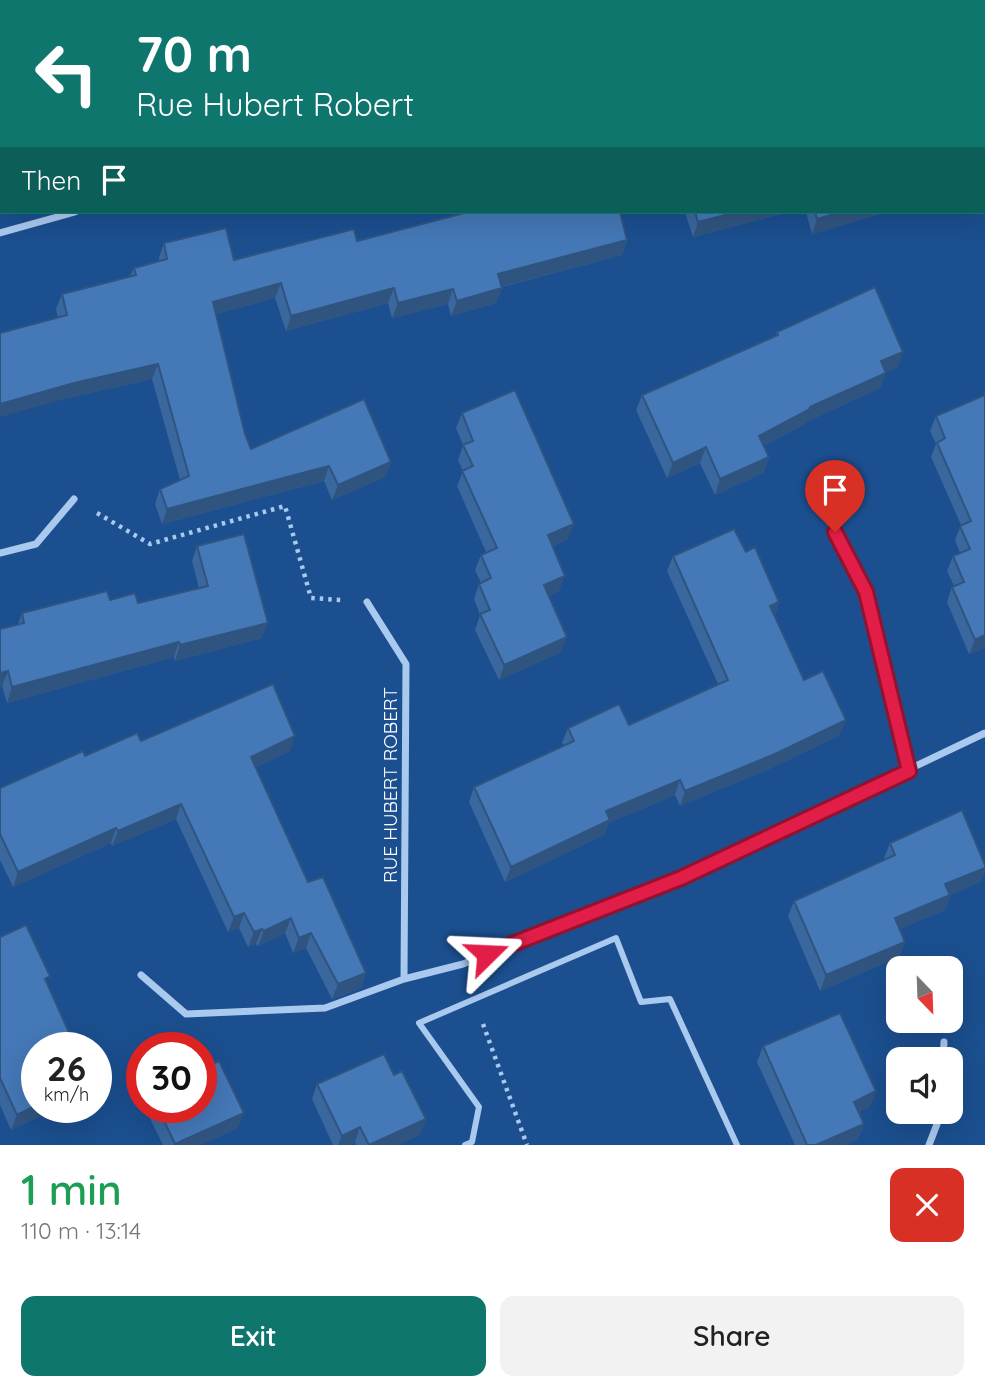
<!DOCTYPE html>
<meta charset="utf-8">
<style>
body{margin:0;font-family:Quicksand,sans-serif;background:#f2f2f2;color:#222;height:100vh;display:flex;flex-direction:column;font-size:26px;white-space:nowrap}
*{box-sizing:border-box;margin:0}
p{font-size:23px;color:#767676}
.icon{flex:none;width:38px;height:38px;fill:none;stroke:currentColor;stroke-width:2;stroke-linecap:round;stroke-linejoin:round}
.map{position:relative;height:1145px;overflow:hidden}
.drawer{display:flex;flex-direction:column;background:#fff;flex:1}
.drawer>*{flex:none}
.guide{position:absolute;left:0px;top:0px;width:985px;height:214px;box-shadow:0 7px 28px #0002;background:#0f766e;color:#fff;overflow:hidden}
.needle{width:46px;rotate:157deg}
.tools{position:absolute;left:886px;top:956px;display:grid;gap:14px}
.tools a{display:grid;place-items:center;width:77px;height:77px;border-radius:14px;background:#fff;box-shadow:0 7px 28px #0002;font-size:35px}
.speed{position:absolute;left:21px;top:1032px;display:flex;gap:14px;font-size:35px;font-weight:700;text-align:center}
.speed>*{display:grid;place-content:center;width:91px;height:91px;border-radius:50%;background:#fff;box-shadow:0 7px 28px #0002;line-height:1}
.speed small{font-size:18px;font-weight:400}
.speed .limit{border:10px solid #d22;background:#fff;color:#111}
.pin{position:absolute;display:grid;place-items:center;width:60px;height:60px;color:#fff;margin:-72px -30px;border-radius:50% 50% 50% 0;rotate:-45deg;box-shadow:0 0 7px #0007}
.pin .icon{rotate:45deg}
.me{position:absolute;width:77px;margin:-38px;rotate:69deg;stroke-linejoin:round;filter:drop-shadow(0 0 5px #0008)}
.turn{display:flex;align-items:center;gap:24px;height:147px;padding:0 21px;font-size:32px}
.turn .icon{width:91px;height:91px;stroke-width:2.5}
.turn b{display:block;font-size:49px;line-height:60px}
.then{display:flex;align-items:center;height:66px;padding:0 21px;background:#0003;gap:14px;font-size:26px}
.round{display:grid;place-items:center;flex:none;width:74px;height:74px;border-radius:14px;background:#f2f2f2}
.head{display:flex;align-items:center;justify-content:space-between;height:119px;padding:0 21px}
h1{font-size:42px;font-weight:600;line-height:52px;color:#1e9e55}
.primary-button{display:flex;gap:14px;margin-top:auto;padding:14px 21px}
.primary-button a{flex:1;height:80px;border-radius:14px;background:#0f766e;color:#fff;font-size:28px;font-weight:600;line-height:80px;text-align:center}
.primary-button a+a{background:#f2f2f2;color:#222}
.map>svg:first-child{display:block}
</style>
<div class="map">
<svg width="985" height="1145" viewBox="0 0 985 1145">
<rect width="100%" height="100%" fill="#1b4f8f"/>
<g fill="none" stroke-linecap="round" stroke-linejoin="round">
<path stroke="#a9c9ee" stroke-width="4.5" stroke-dasharray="3.5 5" stroke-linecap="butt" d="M97 513 150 544 285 506 311 598 341 600
M483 1024 527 1145"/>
<path stroke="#a9c9ee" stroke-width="6" d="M465 1145 472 1142 479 1107 419 1023 616 938 641 1002 670 999 737 1145"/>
<path stroke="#a9c9ee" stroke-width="7" d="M224 0V2
M798 0 799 2
M0 233 75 212
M835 532 866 592 909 770
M0 553 36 544 74 499
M367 602 406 664 404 979
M141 975 186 1014 325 1008 404 979 463 964 681 878 985 733
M943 1059 944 1042
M929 1145 942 1111"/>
</g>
<path fill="#3a679d" d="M61 0H133V2H61Z
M617 0H747V2H618Z
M855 0H938V2H855Z
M685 212H789L693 237Z
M806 212H887L812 234Z
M627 240 622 255 501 287 496 303 451 316 448 304 392 318 388 303 286 331 275 298 216 314 245 434 251 449 391 462 385 477 332 500 324 481 162 524 155 504 160 489 180 480 152 379 68 398 58 318 56 309 62 294 130 276 134 268 159 261V258L164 243 234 260 357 241Z
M777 332 898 367 886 372 880 388 806 422 805 424 763 446 769 457 763 473 715 495 700 463 667 478 636 410 642 395 775 336Z
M985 395V648L969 654 947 602 952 587 954 586 947 571 953 556 960 553 955 540 961 525 931 457 936 444 930 431 936 416Z
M462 413 568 539 553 546 559 591 549 596 561 652 499 680 475 630 480 615 474 599 479 584 481 583 475 570 481 555 486 552 457 486 463 471 458 460 463 445 456 428Z
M197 546 262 638 175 661 174 657 7 703 2 686 0 687V629L18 624 22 613 110 600 138 603 199 588 192 561Z
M746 552 779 602 775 615 804 680 840 735 769 769 680 806 675 795 608 823 604 835 505 882 469 802 474 787 564 746 562 743 568 728 629 725 718 684 667 571 673 556Z
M141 741 290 751 256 767 308 882 366 973 361 988 332 999 306 948 293 953 285 933 258 946 256 944 248 947 239 928 228 932 176 819 112 846 111 843 13 887 0 860V788L85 756Z
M890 843 985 865V870L980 882 950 895 945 910 899 929 905 942 899 957 820 991 788 916 794 901 885 859 884 858Z
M0 937 47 984 37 1108H57L11 1130 0 1105Z
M763 1046 870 1107 859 1112 864 1124 858 1139 845 1145H795L757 1062Z
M317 1084 421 1134 397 1145H356L355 1142 349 1145H333L312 1099Z
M145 1108H201L238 1128 200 1145H163Z"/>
<path fill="#305480" d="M0 184H2V198H0Z
M737 212H789L693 237 698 222Z
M841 212H887L812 234 817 219Z
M627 240 622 255 492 289 498 274Z
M281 283 275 298 207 317 213 302Z
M394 288 388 303 286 331 291 316Z
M502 288 496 303 451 316 457 301Z
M453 289 448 304 392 318 398 303Z
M903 352 898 367 876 376 881 361Z
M158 364 152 379 68 398 0 417V404L74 383Z
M886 373 880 388 806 422 805 424 753 451 759 436 810 407Z
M706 447 700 463 667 478 673 463Z
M769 457 763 473 715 495 720 479Z
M391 462 385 477 332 500 338 485Z
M329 466 324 481 162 524 167 509Z
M574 524 568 539 543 550 548 535Z
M565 576 559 591 539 601 544 585Z
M779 602 774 617 770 606Z
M268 623 262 638 175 661 180 645Z
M985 635V648L969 654 975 640Z
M567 637 561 652 499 680 504 665Z
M179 642 174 657 7 703 12 687Z
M8 671 2 686 0 687V673Z
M846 720 840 735 769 769 680 806 685 791Z
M295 736 290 751 246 772 251 757Z
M680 780 675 795 608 823 604 835 505 882 511 867 606 811Z
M181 804 176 819 112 846 118 831Z
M116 828 111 843 13 887 18 872Z
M985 868 980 882 950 895 945 910 889 934 895 918 945 884Z
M244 913 239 928 228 932 234 917Z
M291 918 285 933 258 946 264 931Z
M262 929 256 944 248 947 254 932Z
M311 933 306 948 293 953 299 938Z
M905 942 899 957 820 991 826 975Z
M366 973 361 988 332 999 338 984Z
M876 1091 870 1107 848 1117 854 1102Z
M37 1105V1108H57L11 1130 17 1115Z
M244 1113 238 1128 200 1145H175V1144Z
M426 1119 421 1134 397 1145H369Z
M864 1124 858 1139 845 1145H816Z
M360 1127 355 1142 349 1145H338L342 1136Z"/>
<path fill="#4478b7" stroke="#305480" stroke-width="2" d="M71 0H130L131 2H71Z
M397 0H565L566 2H391Z
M628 0H747V2H629Z
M864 0H938V2H865Z
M0 82 2 88V184H0Z
M468 212H620L627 240 498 274 502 288 457 301 453 289 398 303 394 288 291 316 281 283 213 302 245 434 251 449 364 399 391 462 338 485 329 466 167 509 160 489 189 476 158 364 74 383 0 404V333L67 315 62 294 136 275 134 268 167 259 164 243 226 228 234 260 354 229 357 241Z
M695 212H737L698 222Z
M815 212H841L817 219Z
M875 287 903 352 881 361 886 373 810 407V409L759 436 769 457 720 479 706 447 673 463 642 395 778 335 777 332Z
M515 390 574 524 548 535 565 576 544 585 567 637 504 665 480 614 490 610 479 584 491 578 481 555 497 548 462 471 473 466 463 445 473 441 462 413Z
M985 395V635L975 640 952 587 964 582 953 556 970 549 960 526 971 521 937 443 945 438 936 416Z
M734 529 746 552 755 547 779 602 770 606 804 680 823 671 846 720 775 754 685 791 680 780 606 811 610 820 511 867 474 787 574 741 568 728 619 704 629 725 728 680 673 556Z
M244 534 268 623 180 645 179 642 12 687 8 671 0 673V629L24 623 22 613 107 591 110 600 135 593 138 603 208 586 197 546Z
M273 684 295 736 251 757 308 882 323 877 366 973 338 984 311 933 299 938 291 918 264 931 262 929 254 932 244 913 234 917 181 804 118 831 116 828 18 872 0 834V788L83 751 85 756 137 733 141 741Z
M962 810 985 865V868L945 884 950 895 895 918 905 942 826 975 794 901 895 855 890 843Z
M26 925 50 976 45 979 76 1048H37V1105L17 1115 0 1078V937Z
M840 1013 876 1091 854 1102 864 1124 816 1145H807L763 1046Z
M384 1054 394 1075 402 1071 426 1119 369 1145 360 1127 342 1136 317 1084Z
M219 1061 244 1113 175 1144 158 1108H201V1069Z"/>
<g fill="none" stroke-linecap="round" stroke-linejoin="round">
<defs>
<path id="route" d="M487 954 681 878 909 771 866 592 835 532"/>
</defs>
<use href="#route" stroke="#92132f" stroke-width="18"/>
<use href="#route" stroke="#e11d48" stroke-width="12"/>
</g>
<g text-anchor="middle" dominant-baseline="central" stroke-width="5" stroke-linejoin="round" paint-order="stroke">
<g font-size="19" fill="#fff" stroke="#1b4f8f">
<text transform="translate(390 785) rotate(-90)">RUE HUBERT ROBERT</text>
</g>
</g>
</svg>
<div class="tools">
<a><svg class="needle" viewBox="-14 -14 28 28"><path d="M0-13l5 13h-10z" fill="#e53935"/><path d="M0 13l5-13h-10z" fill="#767676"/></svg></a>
<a><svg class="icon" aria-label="sound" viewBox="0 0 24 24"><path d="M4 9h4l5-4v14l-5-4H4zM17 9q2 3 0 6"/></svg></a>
</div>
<div class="speed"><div>26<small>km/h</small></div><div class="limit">30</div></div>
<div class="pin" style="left:835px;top:532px;background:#d93025"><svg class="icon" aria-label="arrive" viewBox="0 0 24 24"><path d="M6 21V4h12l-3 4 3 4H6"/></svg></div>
<svg class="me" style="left:487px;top:954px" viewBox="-20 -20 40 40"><path d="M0-17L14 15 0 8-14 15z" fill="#e11d48" stroke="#fff" stroke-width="4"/></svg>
<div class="guide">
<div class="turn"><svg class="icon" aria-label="left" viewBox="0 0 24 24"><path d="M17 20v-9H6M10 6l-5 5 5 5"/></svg><div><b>70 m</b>Rue Hubert Robert</div></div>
<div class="then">Then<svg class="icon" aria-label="arrive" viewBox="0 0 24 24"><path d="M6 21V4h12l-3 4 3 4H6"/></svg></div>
</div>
</div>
<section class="drawer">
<div class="head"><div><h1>1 min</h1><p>110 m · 13:14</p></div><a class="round" style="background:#d93025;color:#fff"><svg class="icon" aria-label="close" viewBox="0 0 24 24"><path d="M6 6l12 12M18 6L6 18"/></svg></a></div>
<div class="primary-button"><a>Exit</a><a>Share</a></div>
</section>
